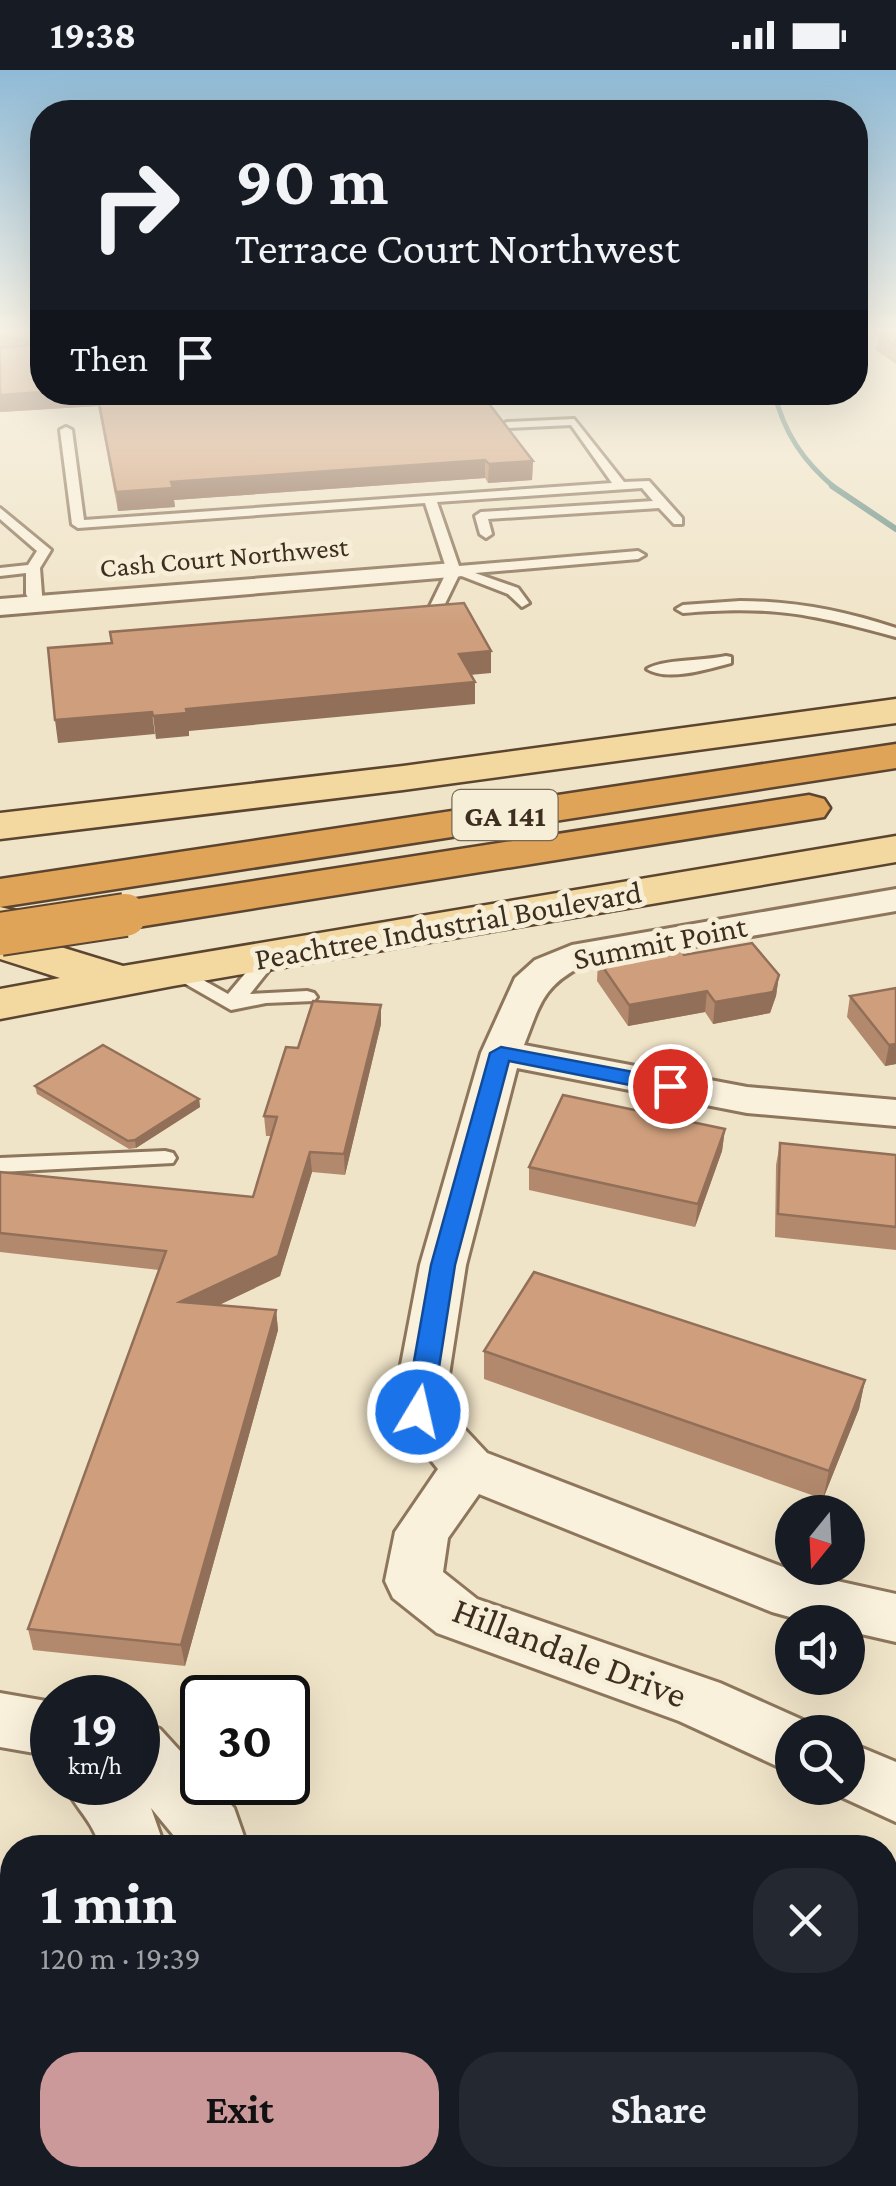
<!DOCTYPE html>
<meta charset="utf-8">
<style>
body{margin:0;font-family:"Crimson Pro",serif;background:#242831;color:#f1f3f6;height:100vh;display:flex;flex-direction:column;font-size:38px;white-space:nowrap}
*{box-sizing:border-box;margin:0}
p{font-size:32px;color:#9ea1a6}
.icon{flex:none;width:55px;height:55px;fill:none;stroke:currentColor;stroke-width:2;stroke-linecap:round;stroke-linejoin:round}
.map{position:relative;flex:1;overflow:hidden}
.sheet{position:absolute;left:0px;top:1765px;width:898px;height:352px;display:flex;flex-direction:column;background:#171b24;border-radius:40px 40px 0 0;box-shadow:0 10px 40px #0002}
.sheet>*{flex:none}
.banner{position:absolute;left:30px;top:30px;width:838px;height:305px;border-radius:40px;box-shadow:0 10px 40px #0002;background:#171b24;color:#f1f3f6;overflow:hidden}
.needle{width:65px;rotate:198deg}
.buttons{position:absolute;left:775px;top:1425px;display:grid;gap:20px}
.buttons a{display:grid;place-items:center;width:90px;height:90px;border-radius:50%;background:#171b24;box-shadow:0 10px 40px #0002;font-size:50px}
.speed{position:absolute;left:30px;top:1605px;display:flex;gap:20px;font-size:50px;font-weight:700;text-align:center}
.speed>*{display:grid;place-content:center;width:130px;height:130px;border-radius:50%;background:#171b24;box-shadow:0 10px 40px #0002;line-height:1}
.speed small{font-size:25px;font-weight:400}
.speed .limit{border:5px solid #111;border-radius:15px;background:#fff;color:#111}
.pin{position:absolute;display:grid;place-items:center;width:85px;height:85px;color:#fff;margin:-42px;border:5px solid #fff;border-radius:50%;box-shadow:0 2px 10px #0007}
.me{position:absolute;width:110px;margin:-55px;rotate:9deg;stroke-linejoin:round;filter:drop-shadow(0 0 8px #0008)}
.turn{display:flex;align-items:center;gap:35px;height:210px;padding:0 40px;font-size:45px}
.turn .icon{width:130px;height:130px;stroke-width:2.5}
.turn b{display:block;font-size:70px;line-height:85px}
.then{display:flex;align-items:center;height:95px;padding:0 40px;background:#0003;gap:20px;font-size:38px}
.round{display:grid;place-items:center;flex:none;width:105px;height:105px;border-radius:40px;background:#242831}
.overview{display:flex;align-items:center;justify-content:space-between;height:170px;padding:0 40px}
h1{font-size:60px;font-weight:700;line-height:75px}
.cta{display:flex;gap:20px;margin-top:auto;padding:20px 40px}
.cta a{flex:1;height:115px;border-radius:40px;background:#cc999b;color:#111;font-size:40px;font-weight:700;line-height:115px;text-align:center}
.cta a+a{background:#242831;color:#f1f3f6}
.status{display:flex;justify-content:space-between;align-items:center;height:70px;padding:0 50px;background:#171b24;direction:ltr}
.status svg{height:28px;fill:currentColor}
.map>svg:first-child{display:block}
</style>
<div class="status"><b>19:38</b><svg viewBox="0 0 49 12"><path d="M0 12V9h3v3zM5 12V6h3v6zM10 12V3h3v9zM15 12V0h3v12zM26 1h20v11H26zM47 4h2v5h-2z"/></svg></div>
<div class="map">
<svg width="896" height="2116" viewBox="0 0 896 2116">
<rect width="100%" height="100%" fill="#f0e4c8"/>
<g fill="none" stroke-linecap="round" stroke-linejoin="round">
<path stroke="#6f938a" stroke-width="5" d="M774 322C784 363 803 391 835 418"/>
<path stroke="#6f938a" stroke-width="6" d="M832 416 896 459"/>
<defs>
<path id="lane" d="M896 260V266L887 263 889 261Z
M574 349 624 412 649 411 682 448V454H674L659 438 488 449 492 464 486 468 480 464 475 446 481 442 653 431 642 418 437 432 459 496 638 481 645 485 638 489 475 503 518 518 529 533 522 537 508 524 459 505 443 538 436 542 429 538 447 501 425 433 78 458 72 454 60 360 66 357 72 360 84 450 612 413 571 355 507 358 501 355 507 352Z
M0 438 51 480 40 498 43 537H33L26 524V503L0 506V498L28 495 37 481 0 449Z
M740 531C795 531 845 541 896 558V567C812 544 771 535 683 543L676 539 683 535Z
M726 586 731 587V593C708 599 668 612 647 599 663 589 705 591 726 586Z
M271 879 281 885 250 924 307 921 314 923 317 927 314 931 266 933 231 940 163 901 166 897H180L228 924 264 881Z
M165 1081 173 1083 176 1088 173 1093 0 1102V1088Z"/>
<path id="street" d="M454 493 467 501 463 506 0 545V529Z
M896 819V841L584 895C542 916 540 935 524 975L747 1017 896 1030V1056L747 1043 517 998 466 1195 444 1337 487 1383 796 1502 896 1524V1572L848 1561V1552H808L772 1542 479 1424 448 1468 443 1502 477 1529 720 1613 814 1655 817 1662H792V1703L679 1651 437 1563 393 1528 385 1511 395 1462 438 1399 392 1342 420 1195 481 983 515 908 535 890 572 875Z
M0 1623 52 1632V1686L0 1677Z
M138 1651 160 1659 202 1705V1712H210L234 1738 248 1778H184L151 1738 165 1778H101C90 1746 76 1740 63 1712H138Z
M848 1672 896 1692V1752L826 1720 848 1718Z
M158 2105H232V2116H158Z"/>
<path id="primary" d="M896 629V653L403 720 0 769V743L403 696Z
M896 766V792L173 916 0 949V919L60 908 0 889V837L17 841 28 867 123 896Z"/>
<path id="highway" d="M896 674V698L0 837V809Z
M809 725 824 729 830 738 824 747 125 859 109 855 102 845 109 835 125 831Z"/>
</defs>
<use href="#lane" stroke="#8d765c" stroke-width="6"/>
<use href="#street" stroke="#8d765c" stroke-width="6"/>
<use href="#primary" stroke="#5b4430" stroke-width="5"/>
<use href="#highway" stroke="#5b4430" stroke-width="5"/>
<use href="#lane" fill="#faf1dc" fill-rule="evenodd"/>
<use href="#street" fill="#faf1dc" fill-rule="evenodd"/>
<use href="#primary" fill="#f3d9a0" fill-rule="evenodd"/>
<use href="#highway" fill="#e0a458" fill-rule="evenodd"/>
<defs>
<path id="highway-bridge" d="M0 864 125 845"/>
</defs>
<use href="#highway-bridge" stroke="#5b4430" stroke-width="46" stroke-linecap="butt"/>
<use href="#highway-bridge" stroke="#e0a458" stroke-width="42"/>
</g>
<path fill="#b2896c" d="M0 258H42V322H480L533 391 532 410 488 413 485 408 174 430 175 437 118 441 98 336 0 342Z
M896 263V294L876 280 879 264Z
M684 885 779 905 776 926 770 943 713 954 705 942 628 956 597 911 598 890Z
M896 918V994L885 996 847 947 850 926Z
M381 954 345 1105 312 1102 280 1206 219 1235 276 1240 278 1260 185 1596 33 1580 28 1559 159 1200 0 1182V1102L253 1127 271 1066H266L264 1046Z
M35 1016 199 1029 200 1037 136 1078 129 1079 37 1024Z
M725 1059 722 1081 695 1157 529 1120V1097Z
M780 1073 896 1085V1180L775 1167 776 1095Z
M484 1281 865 1310 859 1339 823 1429 484 1309Z
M250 2105H432L439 2116H252Z"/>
<path fill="#916f58" d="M42 322H97L98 336 0 342V325Z
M485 390V408L174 430 175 437 118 441 116 422 171 412Z
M533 391 532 410 488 413 489 394Z
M491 581V603L459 606V584Z
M475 612V634L189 661V666L156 669 153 646 186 639Z
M152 642 155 664 58 673 55 650Z
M779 905 776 926 770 943 713 954 715 932Z
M707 921 705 942 628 956 629 935Z
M381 935V954L345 1105 344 1084Z
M896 974V994L885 996 889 975Z
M199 1029 200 1037 136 1078 135 1070Z
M725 1059 722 1081 695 1157 698 1134Z
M310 1082 312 1102 280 1206 183 1252 180 1232Z
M276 1240 278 1260 185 1596 181 1575Z
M865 1310 859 1339 823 1429 829 1401Z"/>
<path fill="#cf9f7d" stroke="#916f58" stroke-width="2.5" d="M0 258H42V322L0 325V278L28 275 31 272 0 266Z
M896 263V276L879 264Z
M97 322H480L533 391 489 394 485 390 171 412 173 418 116 422Z
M464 533 491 581 459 584 475 612 186 639 187 643 153 646 152 642 55 650 48 578 112 573 110 562Z
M752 873 779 905 773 922 715 932 707 921 629 935 598 890 678 876 684 885Z
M896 918V974L889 975 850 926Z
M313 931 381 935 344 1084 310 1082 278 1186 180 1232 276 1240 181 1575 28 1559 166 1181 0 1163V1102L253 1127 277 1047 264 1046 286 977 298 978Z
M103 975 199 1029 135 1070 128 1071 35 1016Z
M563 1025 725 1059 698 1134 529 1097Z
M780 1073 896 1085V1157L778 1144Z
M534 1202 865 1310 829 1401 484 1281Z
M256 2105H432L439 2116H262Z"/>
<linearGradient id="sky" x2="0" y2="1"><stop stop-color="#8fbad6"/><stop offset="0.47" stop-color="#f8f3e6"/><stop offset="1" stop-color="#f8f3e6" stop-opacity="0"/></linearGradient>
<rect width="896" height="554" fill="url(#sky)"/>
<path fill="#1a73e8" stroke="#114b97" stroke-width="2.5" d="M501 977 670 1009 681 1016 670 1023 509 991 455 1195 432 1342 428 1349 418 1352 409 1349 405 1342 431 1195 490 983Z"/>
<g text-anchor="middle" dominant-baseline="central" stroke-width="10" stroke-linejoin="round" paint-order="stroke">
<g font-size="28" fill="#3d2e20" stroke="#f7eed8">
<text transform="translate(224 487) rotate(-5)">Cash Court Northwest</text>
</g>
<rect fill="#f7eed8" stroke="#756857" stroke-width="2.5" x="452.5" y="720" width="105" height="50" rx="8"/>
<g font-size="30" font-weight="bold" fill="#3d2e20">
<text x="505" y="745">GA 141</text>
</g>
<g font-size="32" fill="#3d2e20" stroke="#f7eed8">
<text transform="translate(448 855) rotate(-10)">Peachtree Industrial Boulevard</text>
<text transform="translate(660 872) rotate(-11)">Summit Point</text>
</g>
<g font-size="38" fill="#3d2e20" stroke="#f7eed8">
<text transform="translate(570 1582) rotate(21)">Hillandale Drive</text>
</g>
</g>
</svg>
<div class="buttons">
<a><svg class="needle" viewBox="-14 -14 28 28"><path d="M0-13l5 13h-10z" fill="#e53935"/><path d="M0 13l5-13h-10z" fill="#9ea1a6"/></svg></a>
<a><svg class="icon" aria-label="sound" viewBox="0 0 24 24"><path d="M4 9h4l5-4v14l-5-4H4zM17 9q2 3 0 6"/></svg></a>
<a><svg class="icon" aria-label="search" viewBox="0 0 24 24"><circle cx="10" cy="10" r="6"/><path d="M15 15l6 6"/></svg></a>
</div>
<div class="speed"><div>19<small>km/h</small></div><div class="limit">30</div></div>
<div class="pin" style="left:670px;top:1016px;background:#d93025"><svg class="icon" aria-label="arrive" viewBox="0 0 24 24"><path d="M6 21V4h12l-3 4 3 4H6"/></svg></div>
<svg class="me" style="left:418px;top:1342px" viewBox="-20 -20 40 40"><circle r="17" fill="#1a73e8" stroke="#fff" stroke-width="3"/><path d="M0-11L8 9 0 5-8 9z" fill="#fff"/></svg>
<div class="banner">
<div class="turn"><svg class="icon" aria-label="right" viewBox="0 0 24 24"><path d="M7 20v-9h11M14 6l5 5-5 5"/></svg><div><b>90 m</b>Terrace Court Northwest</div></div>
<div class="then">Then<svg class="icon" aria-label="arrive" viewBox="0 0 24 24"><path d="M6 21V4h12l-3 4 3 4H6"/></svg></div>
</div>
<section class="sheet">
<div class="overview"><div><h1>1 min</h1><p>120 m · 19:39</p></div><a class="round"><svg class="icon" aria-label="close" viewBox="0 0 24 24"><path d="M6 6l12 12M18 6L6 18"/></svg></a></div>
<div class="cta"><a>Exit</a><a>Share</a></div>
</section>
</div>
